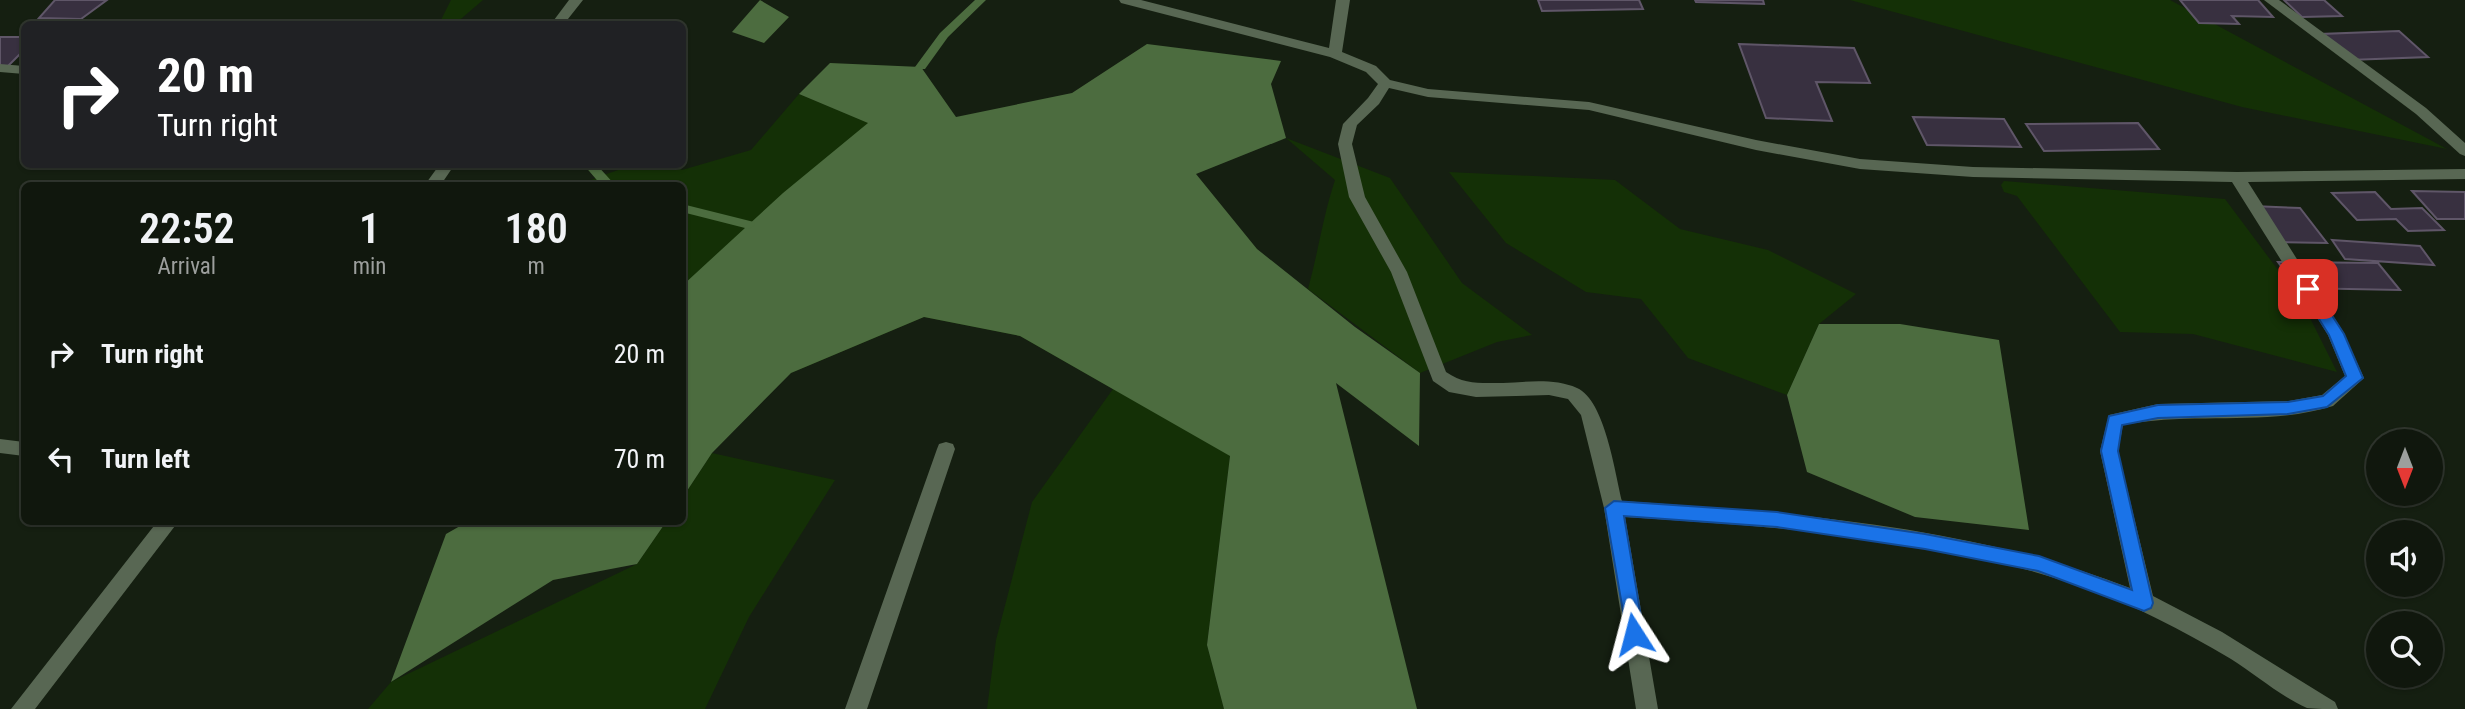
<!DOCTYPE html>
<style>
body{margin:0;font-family:"Roboto Condensed",sans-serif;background:#192016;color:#f1f3f6;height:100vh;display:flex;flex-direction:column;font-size:26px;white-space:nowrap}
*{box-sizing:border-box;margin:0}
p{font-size:23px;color:#9c9f9d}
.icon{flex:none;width:38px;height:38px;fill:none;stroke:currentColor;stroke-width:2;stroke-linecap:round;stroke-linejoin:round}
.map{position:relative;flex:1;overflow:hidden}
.details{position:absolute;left:21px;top:182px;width:665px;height:343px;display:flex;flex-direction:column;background:#10170d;border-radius:10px;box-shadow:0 2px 5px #0004,0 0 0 2px #30362e}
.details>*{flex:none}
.top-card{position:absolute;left:21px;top:21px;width:665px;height:147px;border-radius:10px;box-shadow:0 2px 5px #0004,0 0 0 2px #30362e;background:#202124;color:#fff;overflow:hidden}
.needle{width:46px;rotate:180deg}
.tools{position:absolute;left:2366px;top:429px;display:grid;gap:14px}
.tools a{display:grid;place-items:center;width:77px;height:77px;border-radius:50%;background:#10170d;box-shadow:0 2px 5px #0004,0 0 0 2px #30362e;font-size:35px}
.pin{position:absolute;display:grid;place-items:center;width:60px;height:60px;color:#fff;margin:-30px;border-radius:14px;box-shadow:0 4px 10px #0006}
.me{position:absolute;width:77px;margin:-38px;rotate:351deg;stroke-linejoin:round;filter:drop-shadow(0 0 5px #0008)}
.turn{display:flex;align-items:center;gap:24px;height:147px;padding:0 21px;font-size:32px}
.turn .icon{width:91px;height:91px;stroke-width:2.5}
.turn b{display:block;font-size:49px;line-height:60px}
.eta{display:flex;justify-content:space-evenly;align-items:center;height:119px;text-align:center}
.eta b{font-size:42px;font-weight:600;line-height:49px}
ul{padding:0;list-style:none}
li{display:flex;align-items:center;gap:21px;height:105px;padding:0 21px}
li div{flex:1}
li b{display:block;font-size:26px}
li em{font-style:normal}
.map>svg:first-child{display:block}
</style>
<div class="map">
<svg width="2465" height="709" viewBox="0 0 2465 709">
<rect width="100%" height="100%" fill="#151f11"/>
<path fill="#143006" d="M451 0H483L455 24H439Z
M1850 0H2170L2447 149 2242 107Z
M799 94 869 123 683 285 682 186H587L591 180C614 171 661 152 682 170L751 150Z
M1286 138 1390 178 1462 283 1532 335 1497 342 1420 373 1308 289C1318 253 1323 216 1335 180Z
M1449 172 1615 180 1680 229 1768 250 1856 294 1819 324 1787 395 1688 358 1641 299 1586 292 1506 243Z
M2004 181 2225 199 2302 302 2337 372 2193 334 2120 332 2017 196 2004 192 2001 185Z
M999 273 1230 456 1207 645 1224 709H987L996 640 1032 502 1113 389 1020 336 924 317 791 373Z
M712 453 835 480 749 617 705 709H368L391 682 637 564 666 522H682L683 497Z"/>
<path fill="#4c6c3f" d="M760 0 789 17 764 43 732 32Z
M1147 44 1281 61 1271 84 1286 138 1196 174 1257 249 1355 327 1420 373 1419 446 1336 383 1417 709H1224L1207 645 1230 456 1020 336 924 317 791 373 712 453 683 497V285L783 193 868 123 799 94 830 63 921 67 956 117 1072 93Z
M1819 324H1900L1999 340 2029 530 1915 517 1807 472 1787 395Z
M467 522H666L637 564 553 580 391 682 446 534Z"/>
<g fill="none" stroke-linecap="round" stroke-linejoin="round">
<path fill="#4c6c3f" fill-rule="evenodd" d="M975 0H986L948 37 925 69H917L915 67 940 33Z
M583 164H596L616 186H602Z
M682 204 754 222 755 225 749 229 682 212Z"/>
</g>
<path fill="#383040" stroke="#5f5668" stroke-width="2" d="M55 0H107L81 19 39 18Z
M1538 0H1639L1643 9 1542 11Z
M1695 0H1763L1764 4 1696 2Z
M2180 0H2258L2273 17 2232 16 2239 24 2199 23Z
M2284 0H2324L2342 16 2302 17Z
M2399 31 2428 57 2349 60 2321 34Z
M0 37H24V50L8 66 0 67Z
M1739 44 1854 48 1870 83 1816 82 1832 121 1766 118Z
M1913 117 2004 119 2021 147 1927 145Z
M2138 123 2159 149 2044 151 2026 124Z
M2412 191 2465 192V219H2437Z
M2375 192 2391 209 2422 208 2444 230 2408 231 2396 219 2357 220 2332 193Z
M2252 206 2300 208 2327 243 2278 242Z
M2332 240 2420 246 2434 265 2345 259Z
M2278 262 2378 263 2400 290 2297 288Z"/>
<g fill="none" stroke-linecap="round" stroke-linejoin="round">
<path fill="#586753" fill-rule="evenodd" d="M1119 0H1141L1329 48 1336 0H1350L1342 52 1376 66 1390 80 1428 89 1589 102 1756 140 1860 159 1973 167 2237 172 2465 169V179L2248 182 2342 330 2364 378 2333 406C2266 427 2192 411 2123 425L2118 451 2153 596 2222 632 2335 702 2338 709C2329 709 2315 709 2307 708 2280 696 2255 674 2231 659 2182 630 2133 604 2079 586 1934 536 1777 527 1625 517L1658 709H1636L1604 508 1581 415 1568 399 1549 395 1476 397 1449 392 1433 381 1391 272 1349 197 1338 144 1343 124 1368 98 1378 84 1366 72 1330 57 1121 3ZM1389 88 1428 97 1589 110 1756 150 1860 169 1973 177 2232 182 2328 335 2345 376 2322 395 2289 401 2158 404 2109 415 2100 451 2130 588C1967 525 1794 513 1622 501 1615 473 1605 400 1577 388 1554 378 1527 382 1503 383 1481 383 1465 385 1446 372L1407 272 1365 197 1352 144 1357 125 1379 104Z
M2264 0H2279L2426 108 2465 143V156L2460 154 2416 114Z
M0 64 24 66V74L0 72Z
M0 439 24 442V456L0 453Z
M946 442 953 444 955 449 867 709H845L937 449 939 444Z"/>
<path fill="#586753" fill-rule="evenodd" d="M569 0H583L564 24H551Z
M440 164H455L440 186H424Z
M157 522H178L35 709H11Z"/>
</g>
<path fill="#1a73e8" stroke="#114b97" stroke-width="2" d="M2308 284 2313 286 2344 334 2363 378 2327 407 2288 414 2158 418 2122 425 2118 451 2153 603 2151 608 2144 611 2038 571 1925 549 1777 527 1624 516 1644 634 1641 640H1628L1605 508 1614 501 1777 512 1925 534 2039 556 2132 590 2101 451 2109 416 2158 405 2288 402 2323 396 2346 376 2329 335 2300 289Z"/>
</svg>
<div class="tools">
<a><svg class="needle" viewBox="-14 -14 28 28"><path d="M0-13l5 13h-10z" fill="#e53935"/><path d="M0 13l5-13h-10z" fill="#9c9f9d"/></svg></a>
<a><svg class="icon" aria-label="sound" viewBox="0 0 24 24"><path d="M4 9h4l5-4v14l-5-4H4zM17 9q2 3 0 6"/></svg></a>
<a><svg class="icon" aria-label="search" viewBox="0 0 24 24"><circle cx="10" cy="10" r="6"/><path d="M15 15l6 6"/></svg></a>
</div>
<div class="pin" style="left:2308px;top:289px;background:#d93025"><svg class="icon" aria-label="arrive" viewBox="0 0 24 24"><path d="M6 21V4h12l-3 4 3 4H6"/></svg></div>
<svg class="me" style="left:1634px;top:634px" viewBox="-20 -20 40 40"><path d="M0-17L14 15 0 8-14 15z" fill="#1a73e8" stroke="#fff" stroke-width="4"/></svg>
<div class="top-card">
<div class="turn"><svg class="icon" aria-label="right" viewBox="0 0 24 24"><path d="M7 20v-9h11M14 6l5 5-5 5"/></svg><div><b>20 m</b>Turn right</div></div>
</div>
<section class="details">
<div class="eta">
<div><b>22:52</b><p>Arrival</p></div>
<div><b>1</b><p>min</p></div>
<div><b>180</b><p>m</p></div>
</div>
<ul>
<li><svg class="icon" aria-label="right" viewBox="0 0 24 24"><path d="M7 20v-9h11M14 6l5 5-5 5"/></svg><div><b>Turn right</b></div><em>20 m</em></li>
<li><svg class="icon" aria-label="left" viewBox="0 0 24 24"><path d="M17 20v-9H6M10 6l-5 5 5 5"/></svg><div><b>Turn left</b></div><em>70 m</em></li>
</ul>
</section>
</div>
